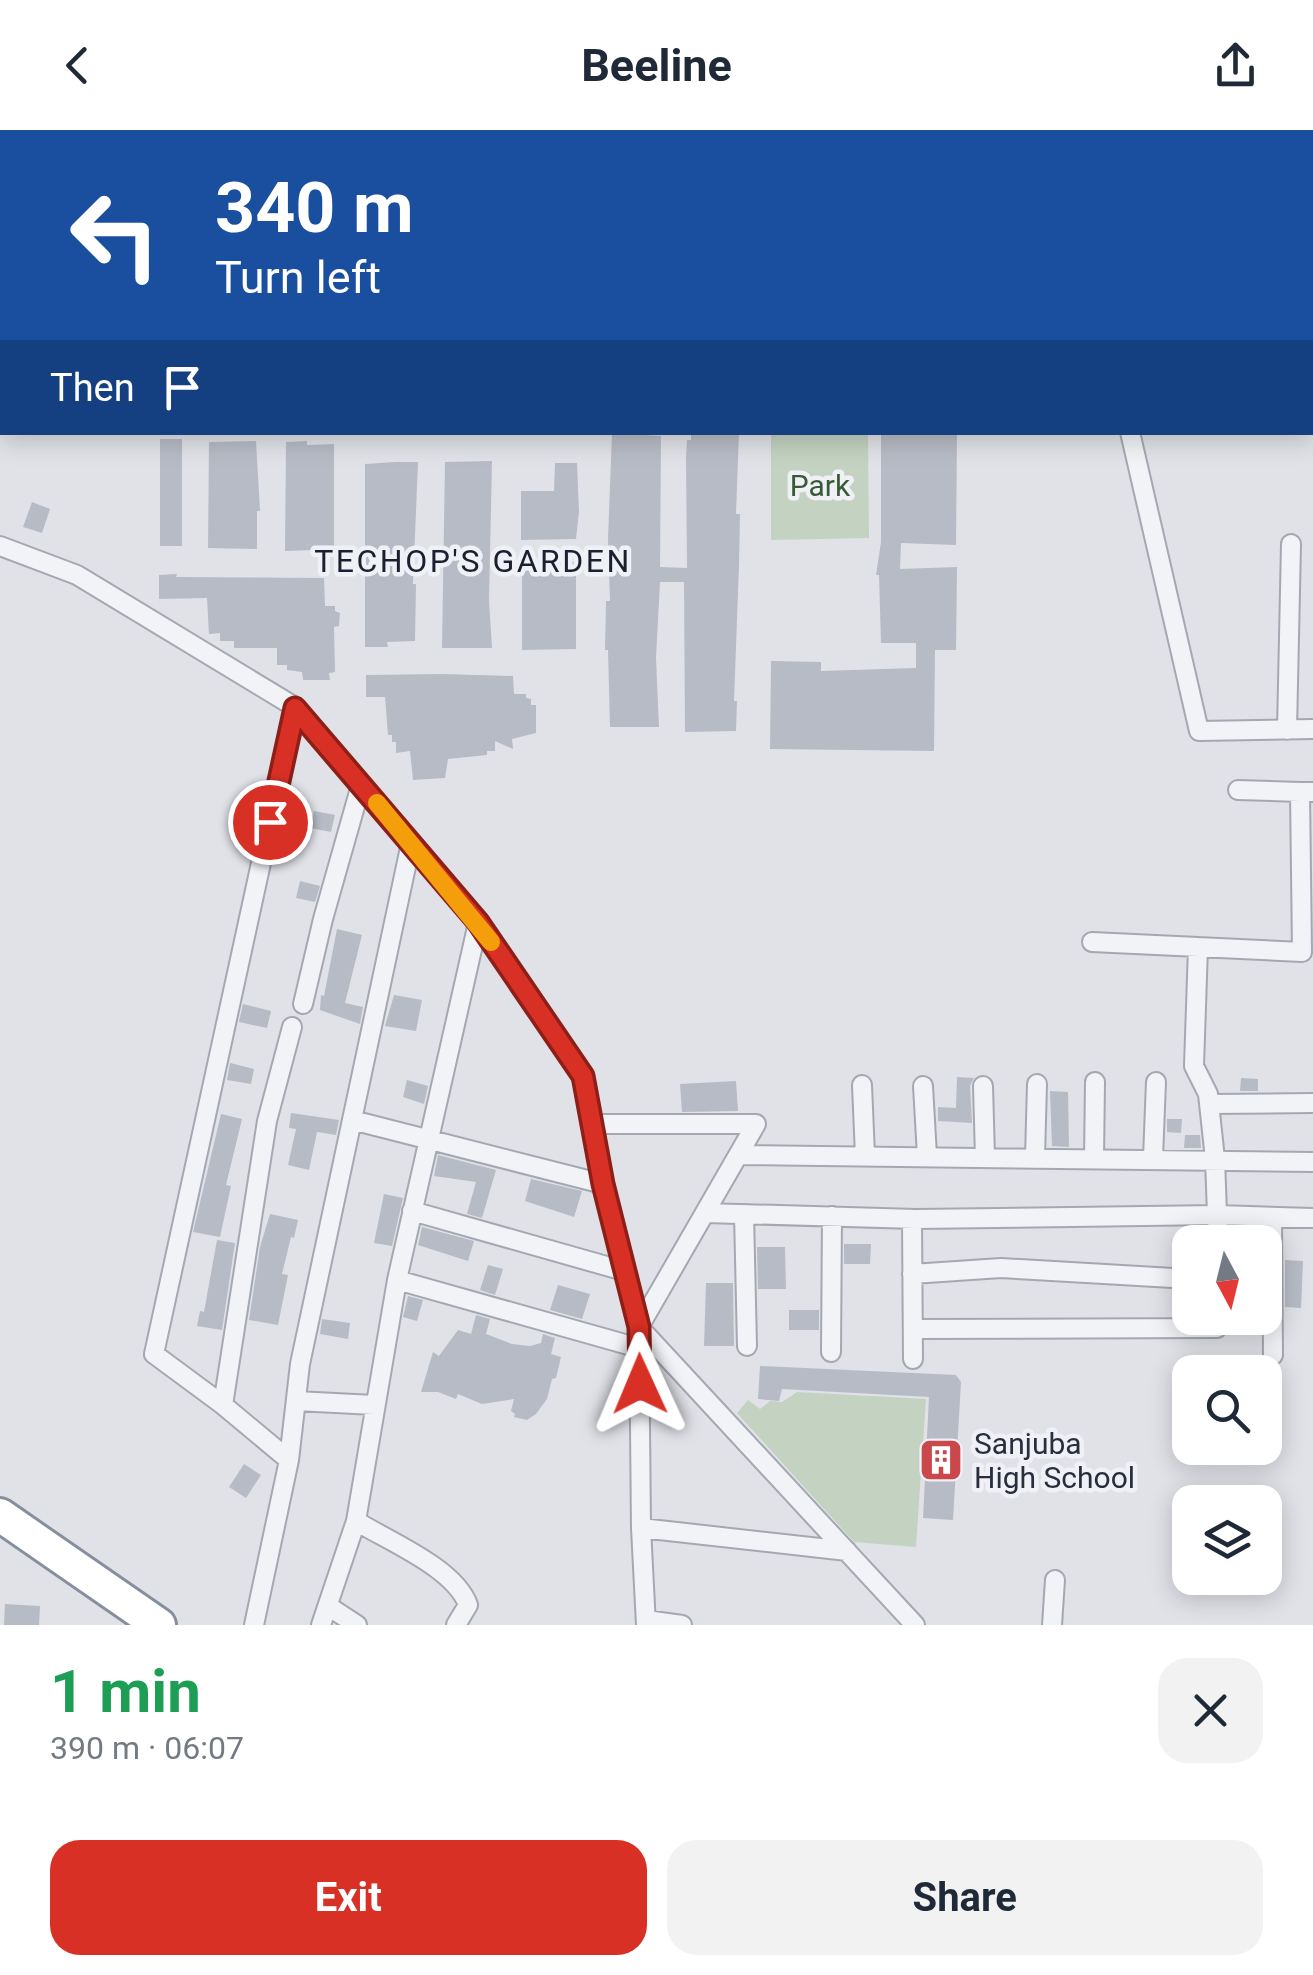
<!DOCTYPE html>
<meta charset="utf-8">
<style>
body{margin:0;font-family:Roboto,sans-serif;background:#f2f2f3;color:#1f2937;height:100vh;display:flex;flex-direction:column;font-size:38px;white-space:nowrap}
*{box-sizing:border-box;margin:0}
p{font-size:32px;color:#747a83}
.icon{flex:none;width:55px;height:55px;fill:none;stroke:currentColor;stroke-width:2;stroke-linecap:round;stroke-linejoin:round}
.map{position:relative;height:1495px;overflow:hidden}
.details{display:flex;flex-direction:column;background:#fff;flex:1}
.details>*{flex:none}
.top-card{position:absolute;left:0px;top:0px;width:1315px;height:305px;box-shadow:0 5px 25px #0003;background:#1a4fa0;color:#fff;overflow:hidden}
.needle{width:65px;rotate:173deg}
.tools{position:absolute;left:1172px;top:1095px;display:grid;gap:20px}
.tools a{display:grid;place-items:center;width:110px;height:110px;border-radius:20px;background:#fff;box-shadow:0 5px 25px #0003;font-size:50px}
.pin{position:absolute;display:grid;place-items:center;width:85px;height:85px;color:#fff;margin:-42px;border:5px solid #fff;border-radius:50%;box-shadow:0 2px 10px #0007}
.me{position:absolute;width:110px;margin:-55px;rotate:359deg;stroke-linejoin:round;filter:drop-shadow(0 0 8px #0008)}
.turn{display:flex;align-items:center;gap:35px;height:210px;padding:0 50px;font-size:45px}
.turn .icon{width:130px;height:130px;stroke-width:2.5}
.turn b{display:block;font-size:70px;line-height:85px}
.then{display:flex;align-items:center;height:95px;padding:0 50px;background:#0003;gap:20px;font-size:38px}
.round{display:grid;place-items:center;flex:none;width:105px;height:105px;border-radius:30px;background:#f2f2f3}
.head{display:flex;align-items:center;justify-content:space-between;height:170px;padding:0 50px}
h1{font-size:60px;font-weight:700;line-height:75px;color:#1e9e55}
.cta{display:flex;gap:20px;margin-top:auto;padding:20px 50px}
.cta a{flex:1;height:115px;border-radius:30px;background:#d93025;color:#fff;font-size:40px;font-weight:700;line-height:115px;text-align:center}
.cta a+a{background:#f2f2f3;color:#1f2937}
header{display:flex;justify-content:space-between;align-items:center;height:130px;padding:0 50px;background:#fff;font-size:45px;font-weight:700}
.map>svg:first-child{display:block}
</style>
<header><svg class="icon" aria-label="back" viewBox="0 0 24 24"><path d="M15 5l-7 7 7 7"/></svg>Beeline<svg class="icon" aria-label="share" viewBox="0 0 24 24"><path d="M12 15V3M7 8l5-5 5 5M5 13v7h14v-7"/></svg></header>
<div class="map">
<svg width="1313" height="1495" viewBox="0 0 1313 1495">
<rect width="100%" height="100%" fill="#e0e2e8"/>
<path fill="#c3d2c1" d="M771 303H868L869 408 771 410Z
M797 1262 926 1269 916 1417 854 1412 737 1283 748 1270 760 1279 770 1271 782 1272Z"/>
<path fill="#b7bbc5" d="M691 302H739L736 384H740L739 435 734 571H737L736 601 685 602 684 452H660L656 528 659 597H610L608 520H605L606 471H610L608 409 612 303 661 306 660 437 687 438 686 328 687 310H691Z
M919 302H957L956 415 901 413 900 439 957 437 956 520H935L934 621 770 619 771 531 821 532V541L916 538V513H881L879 445H876L881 412V304Z
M160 309H182V416H160Z
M256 311 260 381H257V419L208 418 209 312Z
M307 311V315L334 314V422L313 424V420L285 421 286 312Z
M492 331 489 471 492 518H442L445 332Z
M396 332H418L413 454H416L415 511 387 512 388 517H365V334Z
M555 333H577L579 382 576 409 521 410V361H554Z
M32 372 50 379 42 403 23 397Z
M522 431 576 432V519L522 520Z
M177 444 176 447 324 448 325 476H335V481L340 483 339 496 334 497 335 542 329 543 330 550H303L302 542 287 540V535H277V518H234V511H220V503L209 504 207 468 159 469V445Z
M443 544 513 546 514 564H526V568L531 569V575H536V603L512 609 513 619 495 611V621H487V625L448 629 445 648 413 650 410 621 396 623V612H392V605H388L385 567H366V545Z
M314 681 335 685 331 702 310 698Z
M286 694 307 698 304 715 283 710Z
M300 751 320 756 315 772 296 768Z
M337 799 362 805 345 873 363 877 360 894 320 880 321 865 324 866Z
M394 865 422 870 416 901 385 896Z
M243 874 271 881 267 898 239 892Z
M230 933 254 939 251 954 227 950Z
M957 947 974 948 970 956 972 993 938 991V977L956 978Z
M1241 948 1258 949V961H1240Z
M407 950 428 956 424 974 403 967Z
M736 951 738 981 682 982 680 954Z
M1050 961 1068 962 1069 1017 1052 1016Z
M291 983 339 990 336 1005 317 1002 309 1040 288 1035 296 999 289 998Z
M221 984 242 989 226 1055 231 1056 220 1107 193 1102Z
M1167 989H1182L1181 1003 1167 1002Z
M1185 1005H1200L1201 1018H1184Z
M438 1025 496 1040 482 1088 467 1084 476 1052 434 1046Z
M531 1049 582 1061 574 1087 525 1071Z
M384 1064 403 1068 392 1116 374 1113Z
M270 1084 298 1090 294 1108 291 1107 282 1144 288 1145 278 1195 249 1190 260 1117Z
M422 1097 474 1111 468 1131 418 1115Z
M1230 1098H1245L1244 1112H1230Z
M217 1110 235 1113 222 1200 197 1196 200 1181 204 1182Z
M844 1114H871L870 1134H844Z
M757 1117H785L786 1159H758Z
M1285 1130 1303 1131 1301 1178 1285 1177Z
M488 1135 503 1139 495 1165 480 1160Z
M706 1153H733L734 1216H704Z
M558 1155 590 1164 582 1189 550 1180Z
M408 1166 423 1170 417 1191 403 1187Z
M789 1180H819V1200H789Z
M476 1185 490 1189 486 1204 512 1214 530 1216 541 1213 543 1204 555 1208 551 1224 561 1227 556 1248 552 1249 547 1269 536 1284 527 1290 514 1287 515 1284 511 1281 514 1269 482 1274 458 1264 456 1269 438 1262H421L433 1222 439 1226 458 1200 471 1204Z
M322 1189 350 1193 348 1209 320 1204Z
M760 1236 956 1245 961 1252 953 1390 923 1388 929 1267 782 1259 779 1271 758 1269Z
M244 1334 261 1345 246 1368 229 1357Z
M5 1474 40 1476 39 1495H4Z"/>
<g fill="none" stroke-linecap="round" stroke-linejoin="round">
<defs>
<path id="street" d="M655 0 656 2
M1234 0 1235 2
M1121 2V0
M1312 16H1313
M1312 61 1313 60
M1312 89 1313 90
M1312 123H1313
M1130 302 1199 601 1313 599
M0 416 77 445 295 577 478 793 583 945 603 1054 639 1197 641 1398 646 1495
M1287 600 1291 414
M1238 660 1300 662
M1092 812 1302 822 1300 662H1313
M1198 817 1194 936 1208 964 1215 1029 1218 1112
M303 874 323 789 361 655
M292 897 267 991 223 1275 289 1330 300 1234 411 713
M862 955 865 1026
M923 956 927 1026
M983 956 985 1027
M1209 974 1313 973
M352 990 603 1054
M592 994H756L639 1197
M739 1025 1313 1032
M1035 1027 1037 954
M1094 1028 1095 952
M1153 1028 1156 952
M412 1081 624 1141
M705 1083 916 1089 1218 1085 1313 1088
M744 1084 747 1216
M1272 1087 1273 1225
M912 1089 913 1229
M912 1144 1001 1138 1190 1149
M397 1150 639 1218
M639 1197 915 1495
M913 1199 1217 1198V1188
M831 1222 832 1086
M296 1271 374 1275
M223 1275 154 1224 295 577
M356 1391C388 1411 455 1438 468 1475L456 1495
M641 1398 847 1421
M328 1476 357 1495
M646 1490 682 1495
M254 1495 289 1330
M321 1495 356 1391 397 1150 478 793
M1052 1495 1055 1450"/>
<path id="highway" d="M0 1385 159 1495"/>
</defs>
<use href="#street" stroke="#a5a8b2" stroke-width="22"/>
<use href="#highway" stroke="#878e9e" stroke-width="38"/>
<use href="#street" stroke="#f2f3f7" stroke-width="18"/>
<use href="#highway" stroke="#fff" stroke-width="32"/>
</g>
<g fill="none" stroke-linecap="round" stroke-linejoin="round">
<defs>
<path id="route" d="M270 692 295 578 478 792 583 946 603 1054 639 1197 640 1254"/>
</defs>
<use href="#route" stroke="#8d1f18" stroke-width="25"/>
<use href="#route" stroke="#d93025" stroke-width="18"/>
<path stroke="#f59e0b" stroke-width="18" d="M377 673 491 812"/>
</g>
<defs>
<symbol id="building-square" viewBox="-11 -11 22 22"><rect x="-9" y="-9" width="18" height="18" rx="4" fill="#ca484c" stroke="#eff1f6"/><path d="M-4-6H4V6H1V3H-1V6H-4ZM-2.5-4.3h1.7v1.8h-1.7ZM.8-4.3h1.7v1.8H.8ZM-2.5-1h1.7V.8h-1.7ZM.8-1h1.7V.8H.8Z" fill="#fff"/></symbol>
</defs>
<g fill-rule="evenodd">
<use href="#building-square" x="916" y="1305" width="50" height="50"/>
</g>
<g text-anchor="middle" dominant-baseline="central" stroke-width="9" stroke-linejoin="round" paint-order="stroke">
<g font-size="30" fill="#395a36" stroke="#eff1f6">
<text x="820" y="355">Park</text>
</g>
<g font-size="30" fill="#292e3f" stroke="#eff1f6" text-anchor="start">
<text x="974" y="1313">Sanjuba<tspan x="974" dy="34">High School</tspan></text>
</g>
<g font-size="32" letter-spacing="2.5" fill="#1b2030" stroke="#eff1f6">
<text x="473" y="431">TECHOP'S GARDEN</text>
</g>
</g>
</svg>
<div class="tools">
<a><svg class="needle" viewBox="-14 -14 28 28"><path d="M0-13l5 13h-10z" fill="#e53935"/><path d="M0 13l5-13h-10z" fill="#747a83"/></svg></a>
<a><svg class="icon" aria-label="search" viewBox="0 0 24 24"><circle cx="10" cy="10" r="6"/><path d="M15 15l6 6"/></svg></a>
<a><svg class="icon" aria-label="layers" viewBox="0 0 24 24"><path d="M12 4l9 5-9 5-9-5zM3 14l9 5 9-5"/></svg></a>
</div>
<div class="pin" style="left:270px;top:692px;background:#d93025"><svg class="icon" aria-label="arrive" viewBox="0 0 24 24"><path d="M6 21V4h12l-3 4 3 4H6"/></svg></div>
<svg class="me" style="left:640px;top:1254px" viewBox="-20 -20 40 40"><path d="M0-17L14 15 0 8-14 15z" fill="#d93025" stroke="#fff" stroke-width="4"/></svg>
<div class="top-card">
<div class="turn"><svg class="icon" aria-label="left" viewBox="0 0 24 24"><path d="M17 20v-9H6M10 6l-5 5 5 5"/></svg><div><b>340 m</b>Turn left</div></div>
<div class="then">Then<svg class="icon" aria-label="arrive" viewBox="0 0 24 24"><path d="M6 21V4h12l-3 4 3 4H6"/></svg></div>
</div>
</div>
<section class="details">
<div class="head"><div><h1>1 min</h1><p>390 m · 06:07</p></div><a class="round"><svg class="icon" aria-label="close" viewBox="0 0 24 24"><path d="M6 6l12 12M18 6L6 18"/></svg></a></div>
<div class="cta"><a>Exit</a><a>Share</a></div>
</section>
